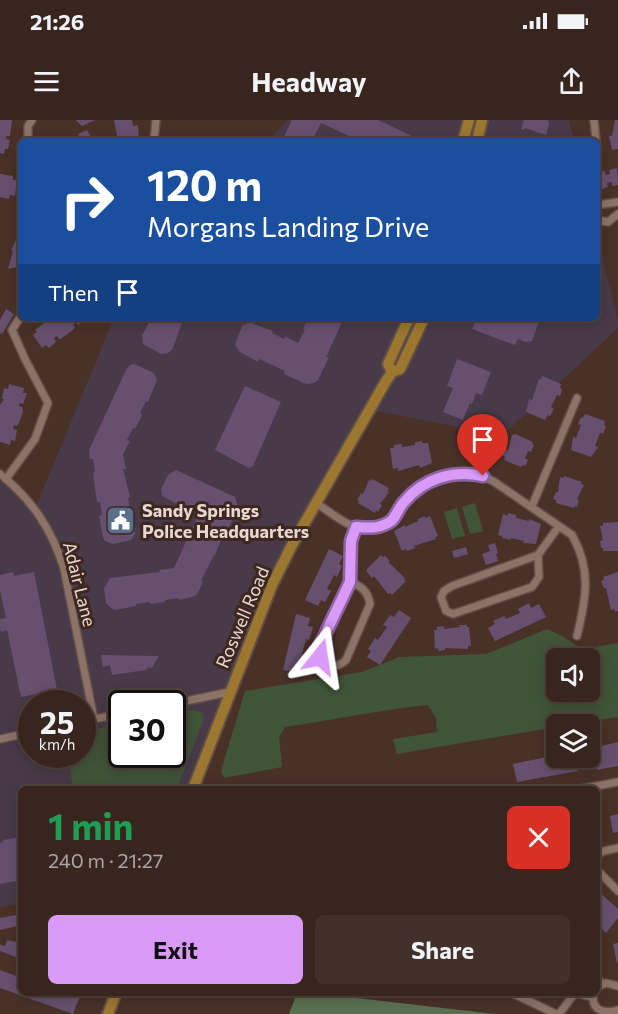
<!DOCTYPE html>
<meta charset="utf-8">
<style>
body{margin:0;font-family:Commissioner,sans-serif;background:#42312b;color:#f1f3f6;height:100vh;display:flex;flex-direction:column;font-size:22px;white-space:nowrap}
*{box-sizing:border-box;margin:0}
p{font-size:20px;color:#aaa5a4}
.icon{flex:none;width:33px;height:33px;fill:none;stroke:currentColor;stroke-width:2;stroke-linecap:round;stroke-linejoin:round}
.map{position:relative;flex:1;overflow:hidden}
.side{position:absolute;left:18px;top:666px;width:582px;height:210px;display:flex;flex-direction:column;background:#37251e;border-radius:9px;box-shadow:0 3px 15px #0003,0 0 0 2px #51423c}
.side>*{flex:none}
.top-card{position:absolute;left:18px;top:18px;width:582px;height:183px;border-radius:9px;box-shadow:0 3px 15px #0003,0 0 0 2px #51423c;background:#1a4fa0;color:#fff;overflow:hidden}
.buttons{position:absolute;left:546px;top:528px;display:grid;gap:12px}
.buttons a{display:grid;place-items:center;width:54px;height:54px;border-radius:9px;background:#37251e;box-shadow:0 3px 15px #0003,0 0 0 2px #51423c;font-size:30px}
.speed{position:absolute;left:18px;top:570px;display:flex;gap:12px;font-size:30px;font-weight:700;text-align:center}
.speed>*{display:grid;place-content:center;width:78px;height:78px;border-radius:50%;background:#37251e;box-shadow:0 3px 15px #0003,0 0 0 2px #51423c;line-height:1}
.speed small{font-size:15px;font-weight:400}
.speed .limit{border:3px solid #111;border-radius:9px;background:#fff;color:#111}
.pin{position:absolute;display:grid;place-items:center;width:51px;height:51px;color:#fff;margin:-62px -26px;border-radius:50% 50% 50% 0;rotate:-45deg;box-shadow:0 0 6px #0007}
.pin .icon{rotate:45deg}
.me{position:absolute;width:66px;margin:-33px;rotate:15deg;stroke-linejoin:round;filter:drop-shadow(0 0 4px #0008)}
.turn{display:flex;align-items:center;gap:21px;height:126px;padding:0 30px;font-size:27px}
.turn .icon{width:78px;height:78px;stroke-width:2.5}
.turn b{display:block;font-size:42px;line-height:51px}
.then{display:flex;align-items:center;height:57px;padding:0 30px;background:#0003;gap:12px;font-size:22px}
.round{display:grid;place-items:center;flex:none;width:63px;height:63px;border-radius:9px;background:#42312b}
.summary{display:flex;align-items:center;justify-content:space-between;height:102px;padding:0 30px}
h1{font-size:36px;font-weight:700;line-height:45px;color:#1e9e55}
.action{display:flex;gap:12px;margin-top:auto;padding:12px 30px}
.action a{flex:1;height:69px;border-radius:9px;background:#d99af8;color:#111;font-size:24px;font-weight:700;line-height:69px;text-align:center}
.action a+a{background:#42312b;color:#f1f3f6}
.status{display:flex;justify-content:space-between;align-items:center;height:42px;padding:0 30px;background:#37251e;direction:ltr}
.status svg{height:16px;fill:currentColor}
header{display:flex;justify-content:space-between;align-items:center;height:78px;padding:0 30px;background:#37251e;font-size:27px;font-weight:700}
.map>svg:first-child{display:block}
</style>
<div class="status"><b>21:26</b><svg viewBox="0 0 49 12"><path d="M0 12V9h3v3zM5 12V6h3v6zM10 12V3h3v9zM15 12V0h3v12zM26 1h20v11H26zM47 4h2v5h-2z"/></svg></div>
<header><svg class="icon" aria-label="menu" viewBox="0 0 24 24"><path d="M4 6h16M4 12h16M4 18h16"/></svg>Headway<svg class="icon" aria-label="share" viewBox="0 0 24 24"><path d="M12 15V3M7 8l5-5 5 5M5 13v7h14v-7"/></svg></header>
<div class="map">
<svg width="618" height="894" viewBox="0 0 618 894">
<rect width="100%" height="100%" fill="#493128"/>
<path fill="#483a48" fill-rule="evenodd" d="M288 0H569L574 21H268Z
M597 115 618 200V208L503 315 364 289 234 548 209 638 196 669H21V784L0 787V357L37 384 114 198H597ZM32 584H82V634H32ZM122 584H172V634H122Z"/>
<path fill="#405438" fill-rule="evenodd" d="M475 383 483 411 470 414 462 387Z
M457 388 465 416 452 419 444 392Z
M547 509 564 517 582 529 618 523V597L573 604H556V607L397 634 393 619 437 612 436 598 428 585C380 590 333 600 285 607L279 617 282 647 224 658 221 651 245 571 362 552 399 537 486 534ZM556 538H590V572H556Z
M192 590 202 592 204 598 177 669H73L68 635 82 634 83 612 121 604 122 634H172L173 594Z"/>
<path fill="#5a7151" d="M297 873H313L495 894H289Z"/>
<path fill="#67506f" d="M0 0H12L10 16H6V19L10 20 8 29H5L4 34 0 33Z
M76 0H95L82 6Z
M114 0H132L133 6 138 5 139 21H118Z
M292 0H378L414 17 412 21H360L321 3 312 21H282Z
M524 0H548L549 4 546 15 525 8 524 10 521 9Z
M615 0H618V29L612 30 609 16H612Z
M87 10 93 21H82L78 14Z
M617 48 618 65 612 66V62L607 63 608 67 597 71 598 52 605 51V55L610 54 609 50Z
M0 54 13 56V60H17L15 76 10 75 9 79 0 77Z
M16 120 21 122V146L8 149 13 131 11 130Z
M6 189 14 194 2 214 0 213V200Z
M51 198H85L87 200 78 205 76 202 73 205 75 207 73 210 62 218 59 219 57 216 54 218 56 222 49 228 46 225 42 228 33 215 37 212 35 210Z
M151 198H184L172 230 168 233 161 234 143 224 142 216Z
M308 198H344L326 237H329L318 260 314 263 306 264 284 254 285 251 259 239 258 242 240 232 235 225 242 206 249 202 273 211 272 213 284 219 285 216 298 223 305 210 303 209Z
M477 198H540L532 221 526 222 518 219 515 225 472 209Z
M457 239 491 252 482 275 476 273 472 284 470 283 463 300 443 292 453 268 447 266Z
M134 244 154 253 157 260 148 282 146 281 140 293 142 295 135 309 133 308 127 320 130 321 123 334 126 349H123L130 377 128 378 130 391H132L135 414 131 420 113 424 105 421 103 417 99 396 102 395 100 382H97L93 353 95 352 93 339H90L89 330 126 250 130 245Z
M542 256 561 264 560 268 562 269 560 276 557 275 551 287 554 289 550 296 548 295 545 300 526 292 529 279 532 280 539 259H541Z
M9 264 24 268 23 273H27L23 284 20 283 19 286 22 287 23 291 19 303 17 306 14 305 13 309 17 310 15 321 11 320 10 325 0 322V285L4 279H2L4 268 8 269Z
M245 266 281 282 253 346 249 348 215 330Z
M585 294 605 301 604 305 606 306 603 314 600 313 595 326 598 327 591 337 571 330 573 317 576 318 581 305 578 304 581 297 583 298Z
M515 314 533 322 532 324 534 325 531 332 528 331 525 338 528 340 525 346 523 345 521 347 504 340 505 337 502 335 505 329 508 330 512 315Z
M422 321V323H428L432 343 420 348 419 345 398 351V348L393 349 390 328H394V325L402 324V327L415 325V322Z
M176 350 235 377 238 387 228 409 226 408 215 435H214L201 461H203L199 471 195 476 179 480V478L165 480V482L150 484V482L136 484V486L115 490 111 488 106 483 104 468 110 458 160 452 159 450 174 448 198 395 162 376 161 369 168 355Z
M564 356 582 362 581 364 584 365 577 379 579 380 577 387 575 386 574 388 556 383V380L553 379 556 372H558L560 357 563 358Z
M372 359 389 368 387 371 389 372 380 384 382 385 378 392 376 390 375 393 358 383 359 381 357 380 361 373 363 374 369 360 371 361Z
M508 393 516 395V398L529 401V399L541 404 536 424 523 423 524 421 511 418V420L502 418V416L498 415 503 394 508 396Z
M425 396V398L430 396 438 416 435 417 436 419 414 426 415 428 407 431 406 429 402 431 394 411 405 405V407L418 401V399Z
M618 402V431H603V428H601L600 421 603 420 600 406H603V403Z
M495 423 498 433 496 434 498 441 486 445 482 434 490 431 488 425Z
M466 427 468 434 454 438 452 431Z
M329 429 343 436 339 444 342 446 337 457 334 455 327 469 331 471 325 482 321 480 318 486 305 480Z
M381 435 383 437 385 436 390 441 388 442 405 458 404 459 406 461 392 475 390 473 388 474 374 456 372 458 367 452V449Z
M13 452 14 456 34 452 57 570 21 577 7 510 1 512 0 508V499L6 498 0 470V455Z
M618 452V491L615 492 614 489 611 490 606 468H604L601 461 604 460 603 457Z
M529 483 531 488 539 484 546 497 495 521 488 508 495 504 493 501 504 496 506 499 520 493 518 489Z
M399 490 411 498 380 545 367 537 371 531 368 529 375 518 378 520 387 507 383 505 390 495 394 497Z
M296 494 310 498 308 506 313 507 309 520 306 519 302 534 306 535 303 547 299 546 297 553 283 550Z
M459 505H467V507H469L471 526H468V529L445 528V530L438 531V528L435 529 434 510H437V507L444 506V509L460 507Z
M101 535 159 536 152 548 148 547 146 550 112 555 110 545 103 547Z
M618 622V646L597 650 593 628Z
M556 635V638H576L578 651 517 662 513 644Z
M618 694V712L613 713 610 696Z
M21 717V760L0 764V723L3 722V720Z
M597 770 618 789V798L606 813 597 804Z
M21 794V805L0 810V798Z
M21 815V839L0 831V825L5 826 7 820 17 822Z
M618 823V842L617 843 613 824Z
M0 850 21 858V873H81L73 894 0 868Z"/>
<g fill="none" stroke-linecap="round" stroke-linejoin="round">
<defs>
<path id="street" d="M594 0 596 21
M28 21V6L32 0
M154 21 156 0
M597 85 618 82
M597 100 608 102 618 94
M0 354C32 380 52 409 64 449L94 599
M6 359 35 319 48 283 25 239 12 210 21 196
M316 383C327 390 344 404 356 407 367 410 383 408 392 400 398 395 404 378 414 370 436 353 468 349 493 361L572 415C592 450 586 479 577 516
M532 386 577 278
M538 435 539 457 532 467 453 494 446 491 441 477 444 471 452 466 538 435 559 406
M350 462C361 466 368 471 370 484L346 540C334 551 323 546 318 531L350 462 351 421 356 407
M172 584 229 572
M82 601 122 594
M0 619 32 612
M581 669 618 662
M597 735 604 731 618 728
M597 750 618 771
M597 856 601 864
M597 867 606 863 618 866
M512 873 556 894
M593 876C592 891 605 894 618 890
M559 894 575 873 592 877"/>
<path id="primary" d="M463 21 469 0
M477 21 482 0
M392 252 388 244 409 198
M193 669 272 465 292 425 386 261 392 252 400 249 424 198
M108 894 116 873"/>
</defs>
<use href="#street" stroke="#624e47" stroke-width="10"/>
<use href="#primary" stroke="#624e47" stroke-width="14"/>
<use href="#street" stroke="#8d7268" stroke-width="7"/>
<use href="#primary" stroke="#9c7730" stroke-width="10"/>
</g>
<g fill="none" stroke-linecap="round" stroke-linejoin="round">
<defs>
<path id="route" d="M320 537 318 531 320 525 350 462 351 421 356 407C369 408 380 409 391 401 396 397 399 387 404 382 424 358 453 350 483 356"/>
</defs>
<use href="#route" stroke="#8d64a1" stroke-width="15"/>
<use href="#route" stroke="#d99af8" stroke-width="10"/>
</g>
<defs>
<symbol id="civic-square" viewBox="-11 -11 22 22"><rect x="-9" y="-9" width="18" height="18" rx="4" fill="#5c6f8a" stroke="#3e271f"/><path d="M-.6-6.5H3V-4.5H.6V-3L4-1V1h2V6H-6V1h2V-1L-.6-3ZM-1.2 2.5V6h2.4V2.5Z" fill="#fff"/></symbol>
</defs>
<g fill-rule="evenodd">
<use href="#civic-square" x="104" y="384" width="33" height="33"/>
</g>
<g text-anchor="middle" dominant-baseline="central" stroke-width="6" stroke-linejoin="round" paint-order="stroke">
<g font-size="18" font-weight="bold" fill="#e7d8d2" stroke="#3e271f" text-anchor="start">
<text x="142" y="390">Sandy Springs<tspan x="142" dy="21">Police Headquarters</tspan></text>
</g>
<g font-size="18" fill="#e7d8d2" stroke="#3e271f">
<text transform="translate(80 464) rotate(76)">Adair Lane</text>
<text transform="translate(242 497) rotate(-67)">Roswell Road</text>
</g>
</g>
</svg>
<div class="buttons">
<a><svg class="icon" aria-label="sound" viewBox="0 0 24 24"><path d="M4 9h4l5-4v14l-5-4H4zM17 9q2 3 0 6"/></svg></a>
<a><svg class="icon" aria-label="layers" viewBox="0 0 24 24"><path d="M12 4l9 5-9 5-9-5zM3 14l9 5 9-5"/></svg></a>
</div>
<div class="speed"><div>25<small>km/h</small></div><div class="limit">30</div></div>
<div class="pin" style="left:483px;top:356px;background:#d93025"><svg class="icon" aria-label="arrive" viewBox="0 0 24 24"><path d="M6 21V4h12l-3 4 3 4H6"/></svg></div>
<svg class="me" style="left:320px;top:537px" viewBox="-20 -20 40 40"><path d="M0-17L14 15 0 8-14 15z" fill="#d99af8" stroke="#fff" stroke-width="4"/></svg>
<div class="top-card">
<div class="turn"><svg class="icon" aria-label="right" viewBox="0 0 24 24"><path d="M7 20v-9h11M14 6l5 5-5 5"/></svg><div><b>120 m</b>Morgans Landing Drive</div></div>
<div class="then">Then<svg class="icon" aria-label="arrive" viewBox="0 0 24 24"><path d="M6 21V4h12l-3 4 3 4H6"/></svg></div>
</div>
<section class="side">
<div class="summary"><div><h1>1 min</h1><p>240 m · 21:27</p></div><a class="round" style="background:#d93025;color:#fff"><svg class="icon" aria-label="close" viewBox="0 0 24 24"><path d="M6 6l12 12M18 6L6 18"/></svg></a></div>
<div class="action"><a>Exit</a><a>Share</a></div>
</section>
</div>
